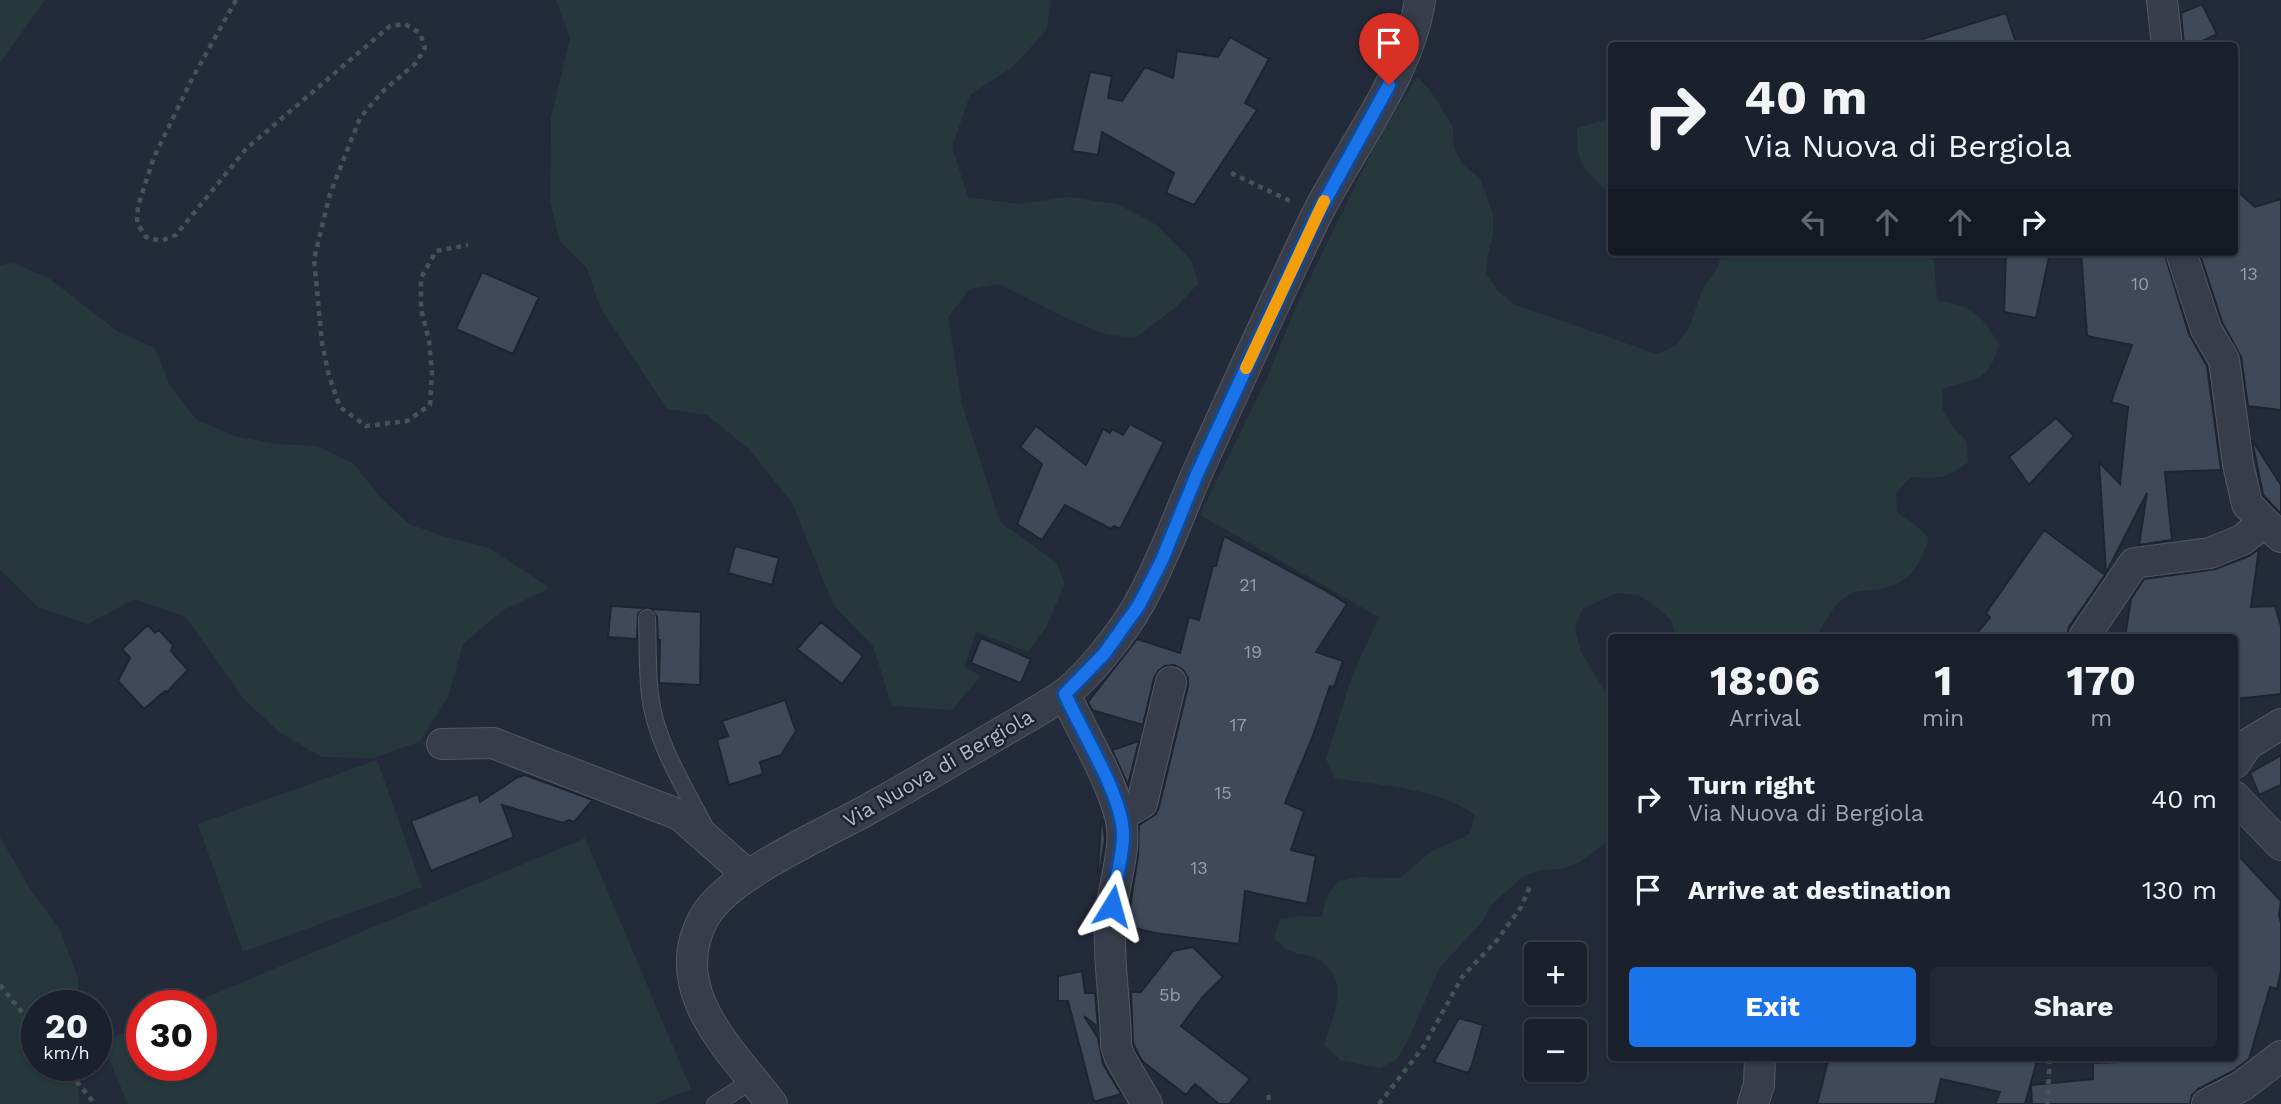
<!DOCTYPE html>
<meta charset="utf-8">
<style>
body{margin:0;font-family:"Work Sans",sans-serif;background:#232834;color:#f1f3f6;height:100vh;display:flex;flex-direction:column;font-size:26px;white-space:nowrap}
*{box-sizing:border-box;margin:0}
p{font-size:23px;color:#9fa3a9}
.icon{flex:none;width:38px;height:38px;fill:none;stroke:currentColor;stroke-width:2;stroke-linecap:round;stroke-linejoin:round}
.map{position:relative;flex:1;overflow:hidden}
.details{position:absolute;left:1608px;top:634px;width:630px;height:427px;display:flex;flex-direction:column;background:#1a202c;border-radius:7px;box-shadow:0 2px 5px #0004,0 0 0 2px #383e48}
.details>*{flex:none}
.guide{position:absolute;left:1608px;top:42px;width:630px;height:214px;border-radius:7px;box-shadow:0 2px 5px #0004,0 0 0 2px #383e48;background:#1a202c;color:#f1f3f6;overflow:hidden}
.controls{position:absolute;left:1524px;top:942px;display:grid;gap:14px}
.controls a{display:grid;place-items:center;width:63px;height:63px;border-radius:7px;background:#1a202c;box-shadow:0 2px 5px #0004,0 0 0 2px #383e48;font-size:35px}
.speed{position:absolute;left:21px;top:990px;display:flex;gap:14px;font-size:35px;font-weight:700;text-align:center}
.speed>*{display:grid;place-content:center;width:91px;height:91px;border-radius:50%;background:#1a202c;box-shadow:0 2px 5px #0004,0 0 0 2px #383e48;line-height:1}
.speed small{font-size:18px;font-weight:400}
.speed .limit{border:10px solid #d22;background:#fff;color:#111}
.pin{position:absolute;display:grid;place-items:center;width:60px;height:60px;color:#fff;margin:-72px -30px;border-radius:50% 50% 50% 0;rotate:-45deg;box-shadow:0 0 7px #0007}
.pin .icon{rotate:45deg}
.me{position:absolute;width:77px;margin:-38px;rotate:8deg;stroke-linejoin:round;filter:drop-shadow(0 0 5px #0008)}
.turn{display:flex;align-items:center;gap:24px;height:147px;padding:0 21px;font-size:32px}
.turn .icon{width:91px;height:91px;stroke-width:2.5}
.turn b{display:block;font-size:49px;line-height:60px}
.lanes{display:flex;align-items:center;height:66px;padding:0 21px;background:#0003;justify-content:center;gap:35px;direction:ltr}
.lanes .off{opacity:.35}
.eta{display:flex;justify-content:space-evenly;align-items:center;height:119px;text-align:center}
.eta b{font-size:42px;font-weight:700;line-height:49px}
.action{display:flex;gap:14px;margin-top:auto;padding:14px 21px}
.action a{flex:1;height:80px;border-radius:7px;background:#1a73e8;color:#fff;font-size:28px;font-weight:700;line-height:80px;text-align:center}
.action a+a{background:#232834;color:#f1f3f6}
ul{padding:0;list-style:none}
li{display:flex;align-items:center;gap:21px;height:91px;padding:0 21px}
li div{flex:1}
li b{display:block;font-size:26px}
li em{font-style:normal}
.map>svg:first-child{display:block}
</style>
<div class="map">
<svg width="2281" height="1104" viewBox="0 0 2281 1104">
<rect width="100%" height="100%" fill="#232b3a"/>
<path fill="#26383c" d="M0 0H45L0 63Z
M556 0H1051L1047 29 1014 66 970 95 952 147 968 197 1018 204 1068 197 1117 204 1157 225 1192 261 1198 284 1177 306 1135 338 1106 334 1068 319 999 284 970 289 948 317 962 404 1000 522 1056 562 1065 584 1046 627 1028 652 976 632 964 667 981 676 952 710 892 706 873 646 834 606 792 503 749 449 707 415 667 409 600 307 587 268 560 242 550 201 551 118 570 38Z
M1417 77 1430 90 1453 127 1454 148 1463 165 1480 178 1493 215V235L1488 254 1486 274 1498 291 1515 305 1657 354 1676 345 1689 328 1703 288 1716 271 1723 252H1933L1937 300C1971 306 1982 314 1999 345 1988 383 1976 378 1942 389V408L1952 426 1967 442 1968 462C1946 480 1938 478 1911 477L1896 493 1897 513 1914 524 1929 538C1918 569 1910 584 1875 590 1867 591 1856 590 1849 595 1833 604 1825 622 1816 637H1676L1672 621 1657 607 1638 595 1617 593 1582 609 1575 629 1581 652 1612 703V838L1580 862 1561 869 1541 870 1522 877 1491 905 1482 922 1440 967 1407 1042 1397 1059 1380 1068 1340 1060 1324 1045C1334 1014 1353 976 1314 957 1307 954 1300 955 1293 952 1286 950 1280 944 1274 939L1280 919 1301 916 1322 917 1326 898 1338 881 1358 877 1400 878 1432 851 1470 834 1475 815C1436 787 1381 786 1335 778L1326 759 1352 676 1379 617 1200 515 1267 378 1295 309 1375 145Z
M1612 118V195C1585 170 1576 167 1577 128Z
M14 263 50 279 117 331 155 348 170 386 196 419 234 436 276 444 317 446 353 463 379 496 409 524 449 538 489 548 550 588 503 610 463 644 448 697 419 742 373 758 322 757 279 732 243 698 186 617 134 599 88 624 38 607 0 570V265Z
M377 760 422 887 243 952 198 824Z
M0 837 30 889 60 930 78 978V1006H37V1066H76L80 1104H0Z
M585 838 691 1089 654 1104H128L102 1042 142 1025V1066H201V1006H186Z"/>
<path fill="#404959" stroke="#1e2431" stroke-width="2" d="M2202 4 2217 34 2192 46H2184L2181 13Z
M2006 13 2017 46H1923L1922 39Z
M1230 37 1269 59 1245 103 1257 110 1194 205 1166 193 1174 173 1102 132 1098 155 1072 151 1090 72 1112 76 1108 98 1122 101 1145 67 1173 78 1177 51 1218 57Z
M2235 189 2255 207 2281 199V410L2248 406 2241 357 2222 322 2199 252H2235Z
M2006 252H2050L2036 318 2004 312Z
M2081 252H2164L2189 334 2207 366 2221 470 2165 472 2172 540 2139 545 2147 493 2106 573 2099 462 2120 484 2128 407 2111 402 2132 345 2087 336Z
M482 272 539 297 513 354 456 329Z
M2056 418 2074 436 2029 485 2009 457Z
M1130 424 1164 442 1120 529 1114 526 1111 529 1065 505 1042 540 1017 524 1042 464 1020 447 1036 426 1086 465 1103 429 1110 433 1112 429 1123 435Z
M2252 440 2281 485V514L2263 495Z
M2044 530 2105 575 2069 627 2067 637H1974L1990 617 1986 613Z
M1224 536 1323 589 1347 604 1316 652 1343 661 1334 687 1330 686 1314 733 1285 803 1304 811 1291 850 1316 856 1307 904 1245 891 1239 944 1155 933 1127 926 1138 856 1139 825 1156 814 1159 807 1188 686V678L1183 670 1174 665 1165 666 1158 671 1154 678 1143 725 1092 710 1088 702 1137 639 1180 653 1189 617 1199 620 1213 566H1216Z
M735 546 779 558 772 585 728 573Z
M2259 549 2251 607 2275 606 2281 626V694L2235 699V637H2125L2131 599 2144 579 2216 569 2249 556Z
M611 606 645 608 638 614 637 639 608 637Z
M651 609 701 612 700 685 659 683 660 640H658L657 617Z
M821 622 863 656 842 684 797 649Z
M148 625 155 633 159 630 173 645 171 651 188 670 167 692 165 691 144 709 118 681 130 658 122 649Z
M981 638 1031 659 1021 683 971 663Z
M785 700 796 731 781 755 760 762 763 774 729 785 717 740 728 736 722 721Z
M1139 741 1128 785 1112 750Z
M2281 755V785L2259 795 2250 773Z
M525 775 593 800 574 822 569 820 563 823 502 805 514 837 431 871 411 821 478 794 480 802 518 777Z
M1101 821H1103L1105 840 1100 871H1098Z
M2235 852 2281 901 2279 915 2281 923V971L2277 989 2270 987 2249 1059 2233 1071 2198 1089 2192 1095 2190 1104H2032L2031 1085 2093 1079V1063L2118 1062 2119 1057H2235Z
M1193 947 1223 977 1202 998 1181 1026 1250 1079 1229 1104H1219L1195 1084 1186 1095 1142 1061 1133 1043 1131 992H1141L1173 951Z
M1082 971 1085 993H1095L1098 1027 1084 1016 1098 1038 1103 1064 1121 1094 1094 1102 1068 1001H1058V976Z
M1459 1018 1483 1025 1472 1065 1468 1073 1434 1062Z
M1829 1057H2038L2025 1104H1995L2000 1092 1941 1079 1935 1104H1817Z"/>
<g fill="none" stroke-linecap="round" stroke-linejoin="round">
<defs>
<path id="service" d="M647 618C648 643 647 670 650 695 655 740 683 785 704 825
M715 1104 753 1080"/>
<path id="minor" d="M2162 0 2167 46
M2181 252 2206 329 2224 360 2238 464 2247 504 2264 522 2281 537
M2084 637 2134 563 2210 553 2242 540 2264 522
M1065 694C1083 734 1109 774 1120 816 1129 847 1111 889 1110 923 1108 963 1116 1005 1116 1046L1120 1058 1147 1104
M442 744 493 743 680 815 748 875
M2235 763 2248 744 2281 724
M2235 797 2281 845
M1120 816 1142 803 1171 682
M772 1104C731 1050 663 989 705 916 729 875 822 835 865 811 909 787 952 761 995 736 1018 722 1041 710 1063 695 1089 676 1124 631 1140 602 1163 560 1179 515 1198 471 1236 387 1275 301 1315 218 1349 149 1409 76 1420 0
M1753 1104 1759 1085 1760 1057
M2207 1104 2242 1086 2281 1056"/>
</defs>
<use href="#service" stroke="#525865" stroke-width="18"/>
<use href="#minor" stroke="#525865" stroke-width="32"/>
<path stroke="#435458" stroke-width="4.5" stroke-dasharray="5 5" stroke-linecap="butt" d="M236 0 192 79 154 157 138 206 137 223 146 237 161 241 176 235 246 149 390 26 405 24 420 33 425 48 416 63 382 92 360 118 330 194 314 259 322 343 329 376 340 407 366 426 407 421 430 405 432 373 429 341 421 309V278L436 251 468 245
M1231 173 1290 201
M0 985 37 1031
M64 1066 95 1104
M1268 1095 1270 1104
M1379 1104 1424 1046 1462 977 1498 939 1521 907 1531 884
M2047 1104 2050 1057"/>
<use href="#service" stroke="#373d4a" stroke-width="16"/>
<use href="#minor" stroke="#373d4a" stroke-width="30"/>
</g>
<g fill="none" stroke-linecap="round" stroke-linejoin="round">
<defs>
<path id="route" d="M1112 906C1114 883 1123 858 1123 835 1123 796 1081 731 1065 694L1104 654 1139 605 1162 560 1197 474 1317 215 1389 85"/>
</defs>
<use href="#route" stroke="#114b97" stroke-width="18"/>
<use href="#route" stroke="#1a73e8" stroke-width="12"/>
<path stroke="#f59e0b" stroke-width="12" d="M1246 368 1324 201"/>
</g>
<g text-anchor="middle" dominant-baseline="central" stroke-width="5" stroke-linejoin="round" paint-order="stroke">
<g font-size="18" fill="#969cab">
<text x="2249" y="273">13</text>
<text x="2140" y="283">10</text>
<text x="1248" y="584">21</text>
<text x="1253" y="651">19</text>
<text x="1238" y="724">17</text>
<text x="1223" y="792">15</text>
<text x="1199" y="867">13</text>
<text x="1170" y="994">5b</text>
</g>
<g font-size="21" fill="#b2b8c6" stroke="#1c222f">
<text transform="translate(938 768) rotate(-30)">Via Nuova di Bergiola</text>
</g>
</g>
</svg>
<div class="controls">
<a>+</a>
<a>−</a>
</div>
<div class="speed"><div>20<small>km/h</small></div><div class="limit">30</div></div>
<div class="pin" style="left:1389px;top:85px;background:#d93025"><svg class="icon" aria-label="arrive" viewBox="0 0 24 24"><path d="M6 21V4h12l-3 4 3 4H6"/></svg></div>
<svg class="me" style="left:1112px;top:906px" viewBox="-20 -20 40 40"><path d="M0-17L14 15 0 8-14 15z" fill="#1a73e8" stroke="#fff" stroke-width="4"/></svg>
<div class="guide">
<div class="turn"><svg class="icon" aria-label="right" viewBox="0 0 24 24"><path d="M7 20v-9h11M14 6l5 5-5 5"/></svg><div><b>40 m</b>Via Nuova di Bergiola</div></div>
<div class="lanes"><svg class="icon off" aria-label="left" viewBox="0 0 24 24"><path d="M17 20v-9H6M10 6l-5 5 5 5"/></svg><svg class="icon off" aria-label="ahead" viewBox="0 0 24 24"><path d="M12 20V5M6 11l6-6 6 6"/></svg><svg class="icon off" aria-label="ahead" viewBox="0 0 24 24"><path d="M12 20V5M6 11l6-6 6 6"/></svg><svg class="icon" aria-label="right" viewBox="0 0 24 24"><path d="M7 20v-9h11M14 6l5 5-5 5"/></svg></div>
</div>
<section class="details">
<div class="eta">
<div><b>18:06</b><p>Arrival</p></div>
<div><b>1</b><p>min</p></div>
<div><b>170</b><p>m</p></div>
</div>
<ul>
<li><svg class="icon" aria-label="right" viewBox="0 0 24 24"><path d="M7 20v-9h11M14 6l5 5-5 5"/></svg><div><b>Turn right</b><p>Via Nuova di Bergiola</p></div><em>40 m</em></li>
<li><svg class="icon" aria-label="arrive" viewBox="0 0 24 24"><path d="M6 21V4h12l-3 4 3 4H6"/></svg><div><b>Arrive at destination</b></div><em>130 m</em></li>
</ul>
<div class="action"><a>Exit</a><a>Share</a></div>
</section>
</div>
